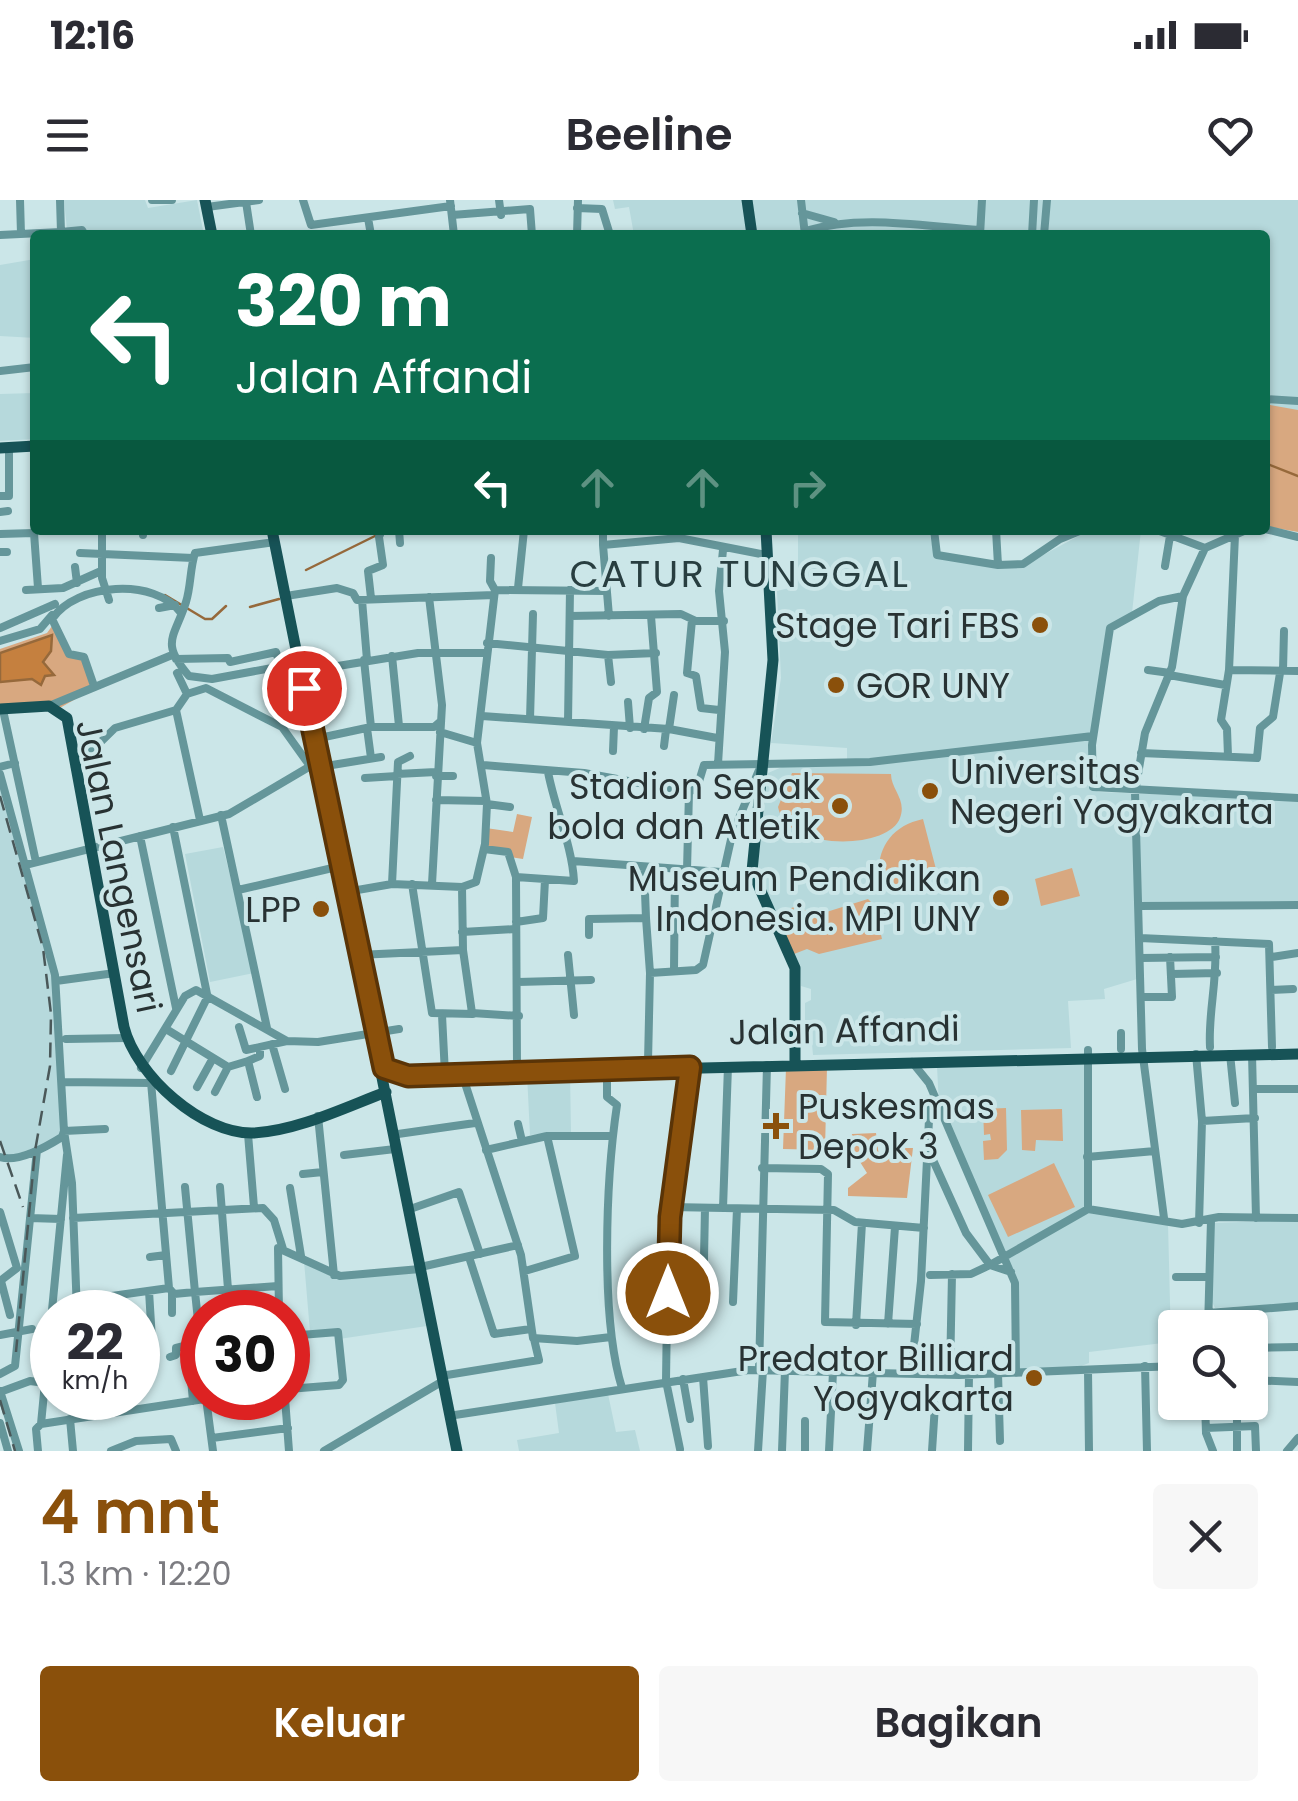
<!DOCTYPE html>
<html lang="id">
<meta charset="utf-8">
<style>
body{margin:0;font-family:Poppins,sans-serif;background:#f7f7f7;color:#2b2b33;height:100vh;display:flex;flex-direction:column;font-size:38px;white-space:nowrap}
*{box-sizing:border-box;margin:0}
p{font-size:32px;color:#7c7c81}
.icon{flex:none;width:55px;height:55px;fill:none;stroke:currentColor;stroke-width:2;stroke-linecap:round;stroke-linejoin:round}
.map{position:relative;height:1251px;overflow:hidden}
.panel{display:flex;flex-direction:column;background:#fff;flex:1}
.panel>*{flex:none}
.hud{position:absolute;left:30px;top:30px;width:1240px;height:305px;border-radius:10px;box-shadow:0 2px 8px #0004;background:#0b6e4f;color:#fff;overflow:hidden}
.controls{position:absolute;left:1158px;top:1110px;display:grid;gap:20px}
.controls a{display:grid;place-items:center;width:110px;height:110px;border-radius:10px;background:#fff;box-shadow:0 2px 8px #0004;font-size:50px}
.speed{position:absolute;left:30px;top:1090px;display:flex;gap:20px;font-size:50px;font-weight:700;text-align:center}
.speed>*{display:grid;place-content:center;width:130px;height:130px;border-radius:50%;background:#fff;box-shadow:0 2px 8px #0004;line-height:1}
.speed small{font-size:25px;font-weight:400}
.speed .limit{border:15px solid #d22;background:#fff;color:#111}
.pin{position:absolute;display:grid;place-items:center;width:85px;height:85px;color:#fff;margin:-42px;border:5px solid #fff;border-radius:50%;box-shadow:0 2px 10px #0007}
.me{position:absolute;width:110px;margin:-55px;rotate:0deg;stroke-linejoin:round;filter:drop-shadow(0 0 8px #0008)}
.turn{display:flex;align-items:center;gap:35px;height:210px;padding:0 40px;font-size:45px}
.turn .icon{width:130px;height:130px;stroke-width:2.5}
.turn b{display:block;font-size:70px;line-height:85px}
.lanes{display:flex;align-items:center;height:95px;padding:0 40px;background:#0003;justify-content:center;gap:50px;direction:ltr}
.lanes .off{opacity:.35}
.round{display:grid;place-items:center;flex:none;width:105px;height:105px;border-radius:10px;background:#f7f7f7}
.headline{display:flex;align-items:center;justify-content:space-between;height:170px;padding:0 40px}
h1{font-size:60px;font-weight:600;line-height:75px;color:#8a500b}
.button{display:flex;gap:20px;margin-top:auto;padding:20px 40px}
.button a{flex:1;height:115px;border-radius:10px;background:#8a500b;color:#fff;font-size:40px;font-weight:600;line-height:115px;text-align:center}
.button a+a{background:#f7f7f7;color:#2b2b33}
.status{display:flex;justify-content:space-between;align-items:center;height:70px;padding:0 50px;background:#fff;direction:ltr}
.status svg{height:28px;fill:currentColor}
header{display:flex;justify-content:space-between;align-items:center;height:130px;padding:0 40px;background:#fff;font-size:45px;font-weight:600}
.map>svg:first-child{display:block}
</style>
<div class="status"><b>12:16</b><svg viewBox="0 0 49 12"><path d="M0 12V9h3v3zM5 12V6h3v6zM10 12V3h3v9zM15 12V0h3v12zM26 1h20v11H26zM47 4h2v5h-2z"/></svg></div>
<header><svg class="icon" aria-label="menu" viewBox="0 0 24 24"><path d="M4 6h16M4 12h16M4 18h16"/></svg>Beeline<svg class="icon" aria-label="heart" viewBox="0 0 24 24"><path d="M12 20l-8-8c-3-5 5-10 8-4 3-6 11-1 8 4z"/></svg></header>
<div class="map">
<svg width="1298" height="1251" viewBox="0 0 1298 1251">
<rect width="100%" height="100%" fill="#cbe6e8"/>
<path fill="#b6d9dc" d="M64 0H145L148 8 197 0 204 35H86L67 30Z
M613 0H742L747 35H634L629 7 615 9Z
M751 0H1298V331L1265 325V35H757Z
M35 59V138L0 136V65Z
M35 193V239L0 241V194Z
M798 330H929L934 354 1019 368 1084 333 1141 330 1132 413 1109 425 1090 545V588L1099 592 1298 600V703L1136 704 1137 779 1104 789 1105 799 1068 801 1071 848 813 855 812 844H805V803L811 800V789L801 786 800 771 757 671 768 573 782 567 847 566V548L771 543 781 478 777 391 793 387 794 374H798Z
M0 579 53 783 61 929 58 937 40 946 7 957 0 944Z
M223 647 254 773 210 782 185 654Z
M1085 862 1090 1008 1168 1024 1171 1142 1089 1152V1163L1076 1168 1016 1172 1018 1084 939 906 937 866Z
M570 873 571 932 530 935 527 874Z
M1298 1020V1103L1215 1108 1211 1100 1212 1023Z
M304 1061 337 1077 416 1072 427 1126 339 1139 338 1129 310 1132Z
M608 1194 616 1232 635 1230 640 1251H519L517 1240 559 1233 555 1203Z"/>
<path fill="#d8a880" d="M1265 204 1298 210V332L1265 326Z
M55 422 74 458 86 455 95 488 58 509 0 508V449L47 433Z
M792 573 891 574C891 590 907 599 900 618 889 650 786 652 778 607Z
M517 614 532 617 523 659 510 657 511 651 485 649 486 628 513 632Z
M923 619 937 673 934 678 881 691C873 656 886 627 923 619Z
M1072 668 1080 696 1041 706 1035 679Z
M868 699 874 705 882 739 819 754 807 749 794 754 775 714 794 707 820 714Z
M827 867 825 950 783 949 786 868Z
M1006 908 1007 950 998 959 984 960 983 941 991 940 990 934 984 935 983 909Z
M1062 909 1063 941 1036 940 1035 951 1022 950 1021 910Z
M876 933 879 957 902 956 903 948H913L907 998 848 996V988L867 973 850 946 852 934Z
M1054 963 1075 1007 1008 1037 988 995Z"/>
<path fill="#c5803f" stroke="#96693b" stroke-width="2.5" d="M52 435 51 451 43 462 54 475 45 476 41 485 32 479 0 482V453Z"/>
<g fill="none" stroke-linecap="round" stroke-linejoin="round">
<path stroke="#96693b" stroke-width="2.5" d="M1265 263 1298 276
M306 370 377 335
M165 395 205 419H212L226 406
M250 407 279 399"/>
<path stroke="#65969a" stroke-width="8" d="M20 0 21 34
M152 0H172
M303 0 311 25 451 6
M450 0 454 35
M499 0 501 15
M801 0 805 35
M246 2 251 35
M207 7 259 0
M577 8 602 9 610 35
M802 13 834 22
M452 15 530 9 532 35
M368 18 371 35
M805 31C861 14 921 26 979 30
M61 32 82 30 85 35
M0 35 61 32 60 0
M577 35 578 0
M980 35 982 0
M1032 35 1034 0
M1044 35 1047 0
M0 171 35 167
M1265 199 1298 201
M0 296H9V247
M0 312 8 311
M1265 329 1298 337
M102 330V378L109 400
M143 330V335
M399 330 400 343
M472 330H474
M527 330H540
M934 330 937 355 998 365
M996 330 998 365 1023 364 1060 339 1082 330
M1157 330 1205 348 1246 330
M0 334 34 333 38 388
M275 342 195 353C190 368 191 386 186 402 174 439 160 442 189 476L212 479 299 463
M603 345V330
M0 352H7
M80 353 193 358
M491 358 490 381 495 390
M1165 366 1170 336
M75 367 77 383
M518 388 524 330
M26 390 63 388 101 371
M286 396 337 388 353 393 357 400 494 395
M1183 396 1159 401 1110 428 1092 545 1093 587 1298 598
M429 397 442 505 432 684
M371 398 368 371 383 365 379 337 382 330
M362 400 367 460
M159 408 175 405
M570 416 681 414 696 421H724
M609 416 603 345 679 338 766 355
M692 420 687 473 696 476 701 508 719 510
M0 428 55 404
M0 441 40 429 52 415
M487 443 608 455 656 453
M608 455 611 482
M392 456 399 526
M176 459 228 458 230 462 276 452 281 467
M364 460 371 527
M1148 470 1170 473
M1229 470 1298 471
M1283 470 1284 431
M301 472 418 453H486
M177 473 187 494
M1169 475 1225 485
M94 486 84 457 69 454 52 419C76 383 155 377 181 413
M628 502 630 528
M49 506 172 455
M3 510 36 662
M176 510 200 620
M482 516 669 529 717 538
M530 519 533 414
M568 522 570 390
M367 528 371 558
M644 529 649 498 657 492 651 416
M669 529 674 495
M440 532 477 543
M315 539 371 527H434L441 521
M664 546 666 530
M613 551 614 527
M1141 553 1257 558 1260 528 1273 517 1280 473
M1228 556 1227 529 1221 520 1229 470 1235 335
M718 564 725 452 719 391 723 350
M483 565 584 573 689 592
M0 567 15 563
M75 567 115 528 176 510 187 494 206 488 282 527 310 566
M320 567 381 557
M0 574 55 775 64 931 62 937C46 947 18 963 0 957
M397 574 436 572
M436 576H453
M365 578 397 576
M436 600 486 601
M487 604 510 607
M221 615 267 828
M173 627 207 794
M140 636 176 808
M484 649 508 652 516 677 517 866
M573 661 721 672
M25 665 229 614 319 561
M644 667 646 718
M687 670 689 592 697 588 704 565 870 562 1093 536
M516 677 574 681C572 645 555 609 548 572
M392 684 398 562 410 556
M412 684 432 813 473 814
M462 687 463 750 472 813 519 816
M238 690 341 666
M346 692 392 684 462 687 476 682 485 644 487 604 477 543 495 390 606 391
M1139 706 1298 705
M516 722 543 718 545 680
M462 732 516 729
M589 735V719L646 718 650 773
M1140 738 1269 744 1272 847
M358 755 463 750
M568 755 574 815
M1272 757 1298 753
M1141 758 1216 757
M674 770 675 669
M1172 774 1217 773
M56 781 115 773
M518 782 591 780
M1271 790 1293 789
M1142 797H1172L1170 757
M442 815 445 874
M239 827 246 850 287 841
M166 829 228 867 248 861
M1121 833V849
M66 839 127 838
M272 844 285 889
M1210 847C1208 811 1218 780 1215 741
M1196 854 1202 921 1199 1023
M1230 854 1235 903
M1252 854 1256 1018
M648 862 650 773 696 770 703 765 732 635 759 570
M912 862 929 883 1015 1083 1016 1173
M141 868 185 796 196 790 287 841 318 842 399 829
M607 869V897L617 905C606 979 600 1117 622 1188
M171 871 208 796
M462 874 521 1055 533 1138 577 1141 611 1137
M62 882 152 883
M151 882 169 1088 174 1094 195 1092 202 1158
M197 887 213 858
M1255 889H1298
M215 892 228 867
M257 897 248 861 260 856V847
M318 916 334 1075
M1202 921 1255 918
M518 924 522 941
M248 934 254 1007
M398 934 475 923
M928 949 966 1033 990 1065 1088 1009
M486 950 547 936H612
M344 955 395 949
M1087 957 1155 951
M762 968 821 969 828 974 825 1122 917 1124
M303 974 323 972
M185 987 195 1092 278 1086
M220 987 228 1089
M290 988 301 1056
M671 1007 834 1010 855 1022 924 1028
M413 1008 459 992 480 1054
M723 1008 728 866
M1088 1009 1182 1024 1219 1017 1298 1018
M1088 1009V850
M0 1012 17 1068 0 1081
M30 1018 61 1019
M73 1018 263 1008 274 1020 283 1049
M1164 1018 1142 849 1135 592 1145 533 1172 467 1183 396 1205 348
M150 1057 166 1055
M469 1057 494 1134 531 1129
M425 1066 518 1045
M525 1071 575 1056 547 936
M930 1075 971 1074 990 1065 1011 1072
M1176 1077H1207
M1 1081 10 1115
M76 1101 169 1088
M733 1102 737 1009
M703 1109 705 1008
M77 1112 72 983 64 931 105 929
M101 1112H104
M279 1112 278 1048 340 1076 420 1069
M172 1113V1093
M1208 1113 1298 1106
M888 1124 895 1027
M856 1125 862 1023
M1208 1128 1211 1020
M0 1135 32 1129
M288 1136 338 1132 343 1180 339 1185 288 1189
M188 1146 193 1201
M1250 1148 1298 1147
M170 1157 176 1155V1148L192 1144
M138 1159 153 1156 149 1091
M1145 1166 1147 1251
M759 1170 767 865
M1088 1170 1089 1251
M911 1173 921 1081 930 899
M998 1173 1000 1241
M0 1174 15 1166 37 950
M950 1174 952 1074
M447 1175 539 1160 534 1139
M703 1177 708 1246
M683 1179 690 1219
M1250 1180 1298 1182
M0 1191 19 1251
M0 1192 30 1181 45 1183
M82 1198 83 1216
M206 1198 213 1251
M285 1198 289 1251
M1205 1202 1206 1233 1213 1251
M455 1215 749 1170 959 1175 1175 1166
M70 1219 73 1251
M0 1223 8 1251
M41 1224 67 955
M1206 1228 1255 1226 1256 1251
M212 1238 288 1228
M680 1249 666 1181 668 1043 690 867
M1237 1250V1202
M38 1251 36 1229 41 1224 211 1198
M111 1251 136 1241 171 1239 176 1251
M324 1251 443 1181
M758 1251 763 1170
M782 1251 785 1170
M805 1251V1221
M829 1251 833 1172
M867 1251 873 1172
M932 1251 935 1205
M968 1251 969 1174
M1287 1251 1298 1238"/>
<path stroke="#175357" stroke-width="11" d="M205 0 212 35
M747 0 752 35
M0 248 35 246
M272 330 457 1251
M766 330 773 460 752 671 795 768V864
M0 509 49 506 67 518 124 827C136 875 202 935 254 933 297 931 346 907 386 892
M381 865 392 873 408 875 1298 854"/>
<path stroke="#4a5859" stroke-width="2.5" stroke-dasharray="15 8" stroke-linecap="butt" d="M0 596 43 748 51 814 50 866 35 951 16 1152
M0 941 23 1007
M0 1200 15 1251"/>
</g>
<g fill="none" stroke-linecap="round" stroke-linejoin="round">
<defs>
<path id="route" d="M304 488 384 868 408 876 690 867 670 1017 668 1093"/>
</defs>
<use href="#route" stroke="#5a3407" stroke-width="25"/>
<use href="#route" stroke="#8a500b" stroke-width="18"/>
</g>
<g fill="#8a500b" stroke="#cbe6e8" stroke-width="4">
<circle cx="1040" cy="425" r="10"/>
<circle cx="836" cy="485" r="10"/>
<circle cx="930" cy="591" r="10"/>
<circle cx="840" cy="606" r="10"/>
<circle cx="1001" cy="698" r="10"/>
<circle cx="321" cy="709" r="10"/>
<path d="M771 911h10v10h10v10h-10v10h-10v-10h-10v-10h10z"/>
<circle cx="1034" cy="1178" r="10"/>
</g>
<g text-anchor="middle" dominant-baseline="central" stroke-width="8" stroke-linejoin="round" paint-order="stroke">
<g font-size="35" fill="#283233" stroke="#cbe6e8" text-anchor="end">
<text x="1020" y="425">Stage Tari FBS</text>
<text x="856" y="485" text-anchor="start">GOR UNY</text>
<text x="950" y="571" text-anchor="start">Universitas<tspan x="950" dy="40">Negeri Yogyakarta</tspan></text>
<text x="820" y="586">Stadion Sepak<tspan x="820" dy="40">bola dan Atletik</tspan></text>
<text x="981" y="678">Museum Pendidikan<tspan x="981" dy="40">Indonesia. MPI UNY</tspan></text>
<text x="301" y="709">LPP</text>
<text x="798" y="906" text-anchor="start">Puskesmas<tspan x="798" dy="40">Depok 3</tspan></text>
<text x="1014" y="1158">Predator Billiard<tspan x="1014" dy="40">Yogyakarta</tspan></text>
</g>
<g font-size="35" fill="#283233" stroke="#cbe6e8">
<text transform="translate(119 666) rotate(78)">Jalan Langensari</text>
<text transform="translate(844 830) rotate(-1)">Jalan Affandi</text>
</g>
<g font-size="38" letter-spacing="2.5" fill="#283e40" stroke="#cbe6e8">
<text x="740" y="373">CATUR TUNGGAL</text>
</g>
</g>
</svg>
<div class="controls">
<a><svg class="icon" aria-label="search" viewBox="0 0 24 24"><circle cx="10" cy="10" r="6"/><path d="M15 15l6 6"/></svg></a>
</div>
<div class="speed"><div>22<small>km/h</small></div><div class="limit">30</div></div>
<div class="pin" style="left:304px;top:488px;background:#d93025"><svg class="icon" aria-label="arrive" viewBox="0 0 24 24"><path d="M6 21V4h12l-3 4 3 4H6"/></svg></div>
<svg class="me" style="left:668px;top:1093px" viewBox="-20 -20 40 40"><circle r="17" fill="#8a500b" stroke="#fff" stroke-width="3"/><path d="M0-11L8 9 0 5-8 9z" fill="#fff"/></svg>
<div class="hud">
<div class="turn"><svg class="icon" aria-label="left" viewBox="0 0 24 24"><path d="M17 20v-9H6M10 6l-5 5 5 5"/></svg><div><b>320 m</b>Jalan Affandi</div></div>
<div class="lanes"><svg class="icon" aria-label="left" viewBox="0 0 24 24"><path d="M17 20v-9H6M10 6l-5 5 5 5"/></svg><svg class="icon off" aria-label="ahead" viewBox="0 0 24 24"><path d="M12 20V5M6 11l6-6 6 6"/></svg><svg class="icon off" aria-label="ahead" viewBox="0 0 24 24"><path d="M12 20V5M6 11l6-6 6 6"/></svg><svg class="icon off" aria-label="right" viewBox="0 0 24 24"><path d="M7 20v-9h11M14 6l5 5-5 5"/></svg></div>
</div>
</div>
<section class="panel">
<div class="headline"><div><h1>4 mnt</h1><p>1.3 km · 12:20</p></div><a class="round"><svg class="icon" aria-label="close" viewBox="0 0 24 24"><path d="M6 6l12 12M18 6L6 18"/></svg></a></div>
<div class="button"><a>Keluar</a><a>Bagikan</a></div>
</section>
